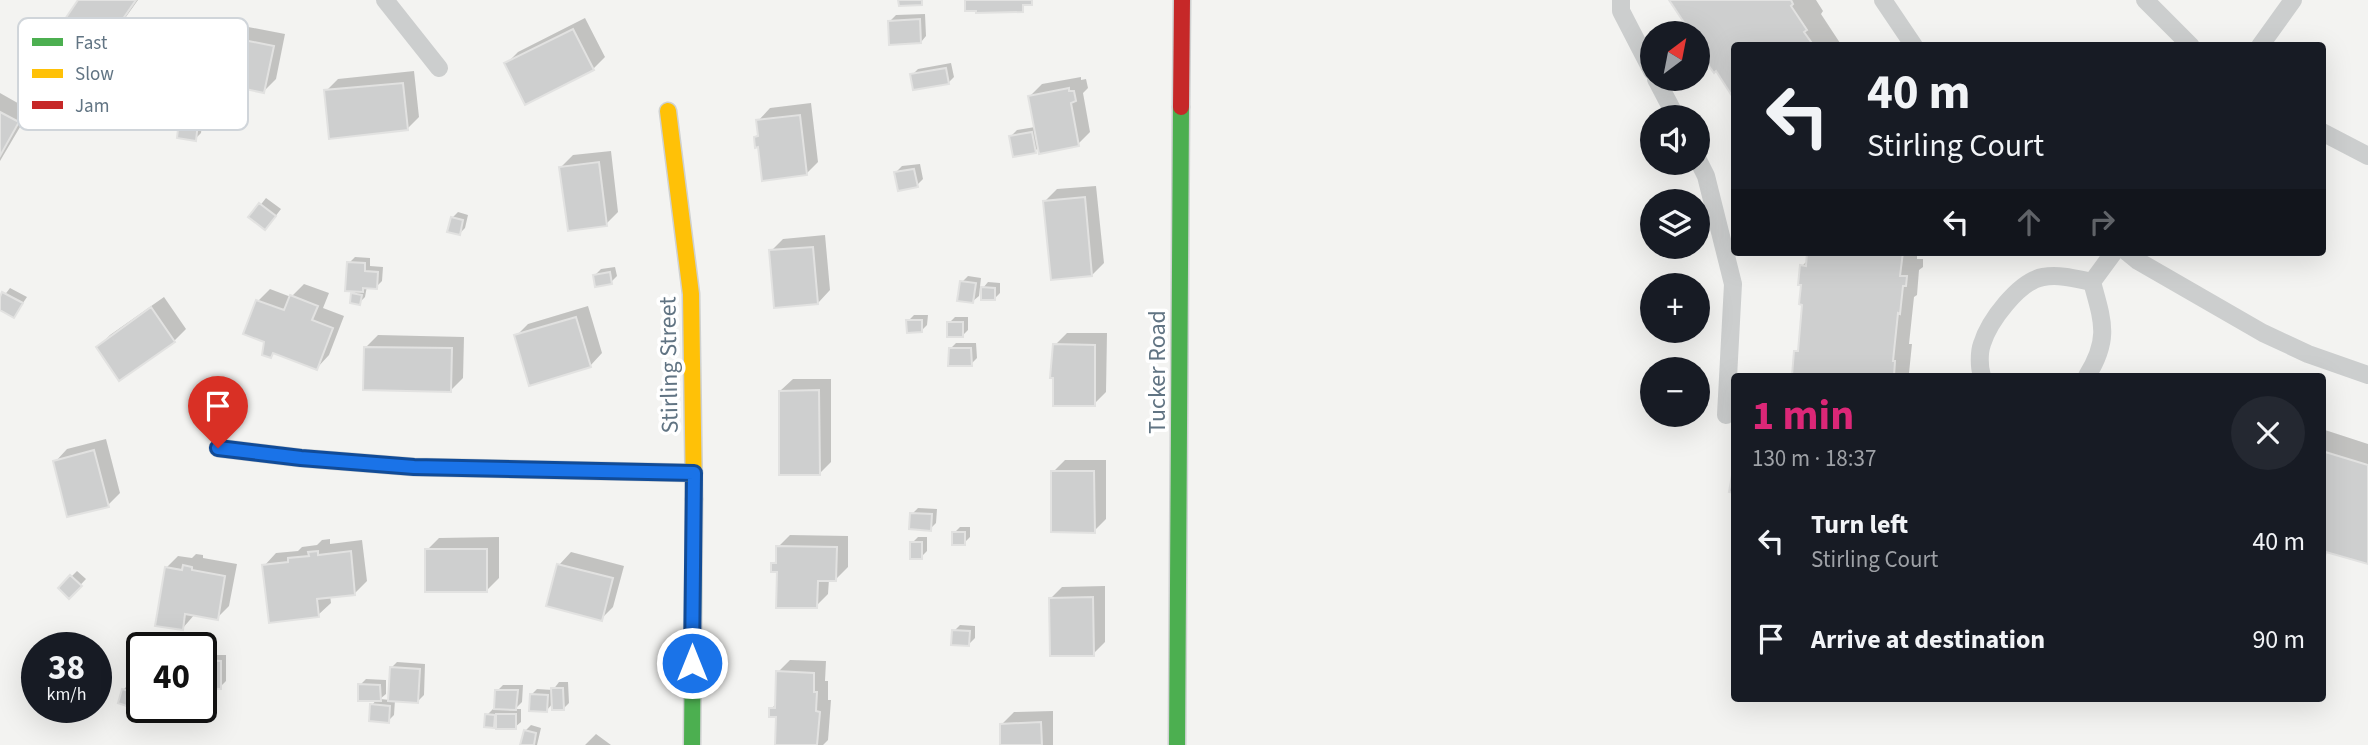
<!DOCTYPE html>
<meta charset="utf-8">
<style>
body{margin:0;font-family:"Source Sans 3",sans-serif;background:#242831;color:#f1f3f6;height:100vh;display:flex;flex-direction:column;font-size:26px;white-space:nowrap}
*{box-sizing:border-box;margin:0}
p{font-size:23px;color:#9ea1a6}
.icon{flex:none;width:38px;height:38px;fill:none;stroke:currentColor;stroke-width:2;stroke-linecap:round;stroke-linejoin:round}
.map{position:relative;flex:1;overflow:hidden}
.sheet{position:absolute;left:1731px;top:373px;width:595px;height:329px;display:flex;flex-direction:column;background:#171b24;border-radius:7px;box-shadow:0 7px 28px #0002}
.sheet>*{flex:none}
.banner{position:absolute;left:1731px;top:42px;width:595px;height:214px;border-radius:7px;box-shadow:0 7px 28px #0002;background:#171b24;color:#f1f3f6;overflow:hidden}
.needle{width:46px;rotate:32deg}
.buttons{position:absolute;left:1640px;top:21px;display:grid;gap:14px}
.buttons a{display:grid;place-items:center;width:70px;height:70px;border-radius:50%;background:#171b24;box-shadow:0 7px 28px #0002;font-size:35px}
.speed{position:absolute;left:21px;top:632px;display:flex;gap:14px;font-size:35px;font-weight:700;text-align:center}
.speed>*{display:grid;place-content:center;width:91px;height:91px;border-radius:50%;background:#171b24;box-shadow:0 7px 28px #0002;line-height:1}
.speed small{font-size:18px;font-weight:400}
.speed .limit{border:4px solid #111;border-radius:10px;background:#fff;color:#111}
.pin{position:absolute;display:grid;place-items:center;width:60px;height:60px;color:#fff;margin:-72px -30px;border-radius:50% 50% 50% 0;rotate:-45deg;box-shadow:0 0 7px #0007}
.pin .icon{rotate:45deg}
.me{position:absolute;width:77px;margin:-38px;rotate:0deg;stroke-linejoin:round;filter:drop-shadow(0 0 5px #0008)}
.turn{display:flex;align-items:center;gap:24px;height:147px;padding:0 21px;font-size:32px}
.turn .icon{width:91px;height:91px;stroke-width:2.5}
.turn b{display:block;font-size:49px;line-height:60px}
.lanes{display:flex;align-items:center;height:66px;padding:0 21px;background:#0003;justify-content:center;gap:35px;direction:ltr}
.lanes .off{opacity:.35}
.round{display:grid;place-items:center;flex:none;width:74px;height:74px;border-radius:37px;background:#242831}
.head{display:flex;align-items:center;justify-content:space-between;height:119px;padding:0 21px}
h1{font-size:42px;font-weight:700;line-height:52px;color:#db2777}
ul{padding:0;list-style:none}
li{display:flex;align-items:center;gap:21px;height:98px;padding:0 21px}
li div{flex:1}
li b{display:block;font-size:26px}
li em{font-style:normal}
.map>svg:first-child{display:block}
</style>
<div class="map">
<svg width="2368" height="745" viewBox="0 0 2368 745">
<rect width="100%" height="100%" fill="#f3f3f1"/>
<path fill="#0003" d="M80 0H138L111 38 99 50Z
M1671 0H1816L1823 11 1821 14 1842 46H1734V96L1716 69 1714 70 1698 49V33H1693Z
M925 14 926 36 921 42 890 21 896 15Z
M585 18 605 57 593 69 506 64 518 52Z
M217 21 285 34 276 79 264 91 205 33Z
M951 63 954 77 948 83 912 75 918 69Z
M414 71 419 117 407 129 326 91 338 79Z
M1081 77V80L1086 79 1088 88 1083 93 1090 132 1078 144 1039 147 1035 151 1011 136 1017 130 1035 127 1030 96 1042 84Z
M0 93 30 110 0 161Z
M811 103 818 162 806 174 760 145 755 137 760 133 758 121 770 108Z
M186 115 203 117 201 133 195 139 181 121Z
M611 151 618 212 606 224 561 167 573 155Z
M920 164 923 179 917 185 896 172 902 166Z
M1096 186 1104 263 1092 275 1045 201 1057 189Z
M266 198 281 209 271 222 251 217Z
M458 212 468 215 465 228 459 234 452 218Z
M825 235 830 290 818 303 771 251 783 239Z
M1809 252H1917V259H1923V267L1919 270 1917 295 1914 297 1909 344H1912L1909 373 1912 374V376H1793L1796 351 1800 348 1804 303 1802 266 1808 260Z
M355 257 370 258V266L383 267 382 281 376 287 367 286 365 297 359 303 353 294 357 290 349 263Z
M615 267 617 276 611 282 595 275 601 269Z
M968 276 981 278 979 296 973 301 962 282Z
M988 282 1000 283V293L994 299 983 288Z
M304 284 329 293 323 308 344 316 329 355 317 368 275 352 271 356 258 301 270 289 291 297Z
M10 288 27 297 14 316 0 308V301Z
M164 297 186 329 174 341 120 378 98 347 110 335Z
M588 306 602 353 590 366 516 336 528 324Z
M914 315H928L927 325 921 331 908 321Z
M955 317H968V330L962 336 949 323Z
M1067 333H1107L1106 392 1094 404 1055 377V345Z
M378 335 464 337 463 378 451 390 366 347Z
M956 343H976L977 358 971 364 950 349Z
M793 379H831V462L819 474 780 391Z
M2322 426 2326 427 2325 430 2368 444V562L2328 551 2322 553Z
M106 439 120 493 108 505 55 462 67 449Z
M1065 460H1106V519L1094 531 1053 472Z
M918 508 937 509 936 523 930 529 912 514Z
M960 527H970V537L964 543 954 533Z
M790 535 848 536V567L836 579H829L828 594 816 606 773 564 778 558V547Z
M499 537V578L487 590 427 550 439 538Z
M918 537H927V551L921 557 912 543Z
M330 539V544L362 540 367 581 355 593 330 595 331 603 318 615 264 566 276 553 298 551 302 547 317 545 322 540Z
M571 552 624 566 613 607 601 619 559 565Z
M196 554 203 555V558L237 564 229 606 217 618 195 614 182 629 166 568 178 556 192 558Z
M77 571 86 579 69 597 60 588Z
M1105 586V642L1093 654 1050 599 1062 587Z
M960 625 975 626V638L969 644 954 631Z
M205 655H226V681L220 687 201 686V659Z
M790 660 826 661 825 681H828V700H831L828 740 823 745H777L778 716 771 709 777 703 778 672Z
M397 662 425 664 424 695 418 701 395 700 394 715 388 721 372 705 377 699 360 685 366 679 386 680V694L380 699 390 700 391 668Z
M559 682H568L569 703 563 709 553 703 547 710 531 695 537 689 553 690Z
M129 684 141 687 138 700 132 706 123 690Z
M503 685H523L522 702 515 709H521V722L515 727 498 721 493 726 487 715 493 709H496L497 691Z
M1053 711V745H1002V724L1014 712Z
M531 725 541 728 537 745H522L525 731Z
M596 734 611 745H585Z"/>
<path fill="#cecfcf" stroke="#e2e2e1" stroke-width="2" d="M78 0H136L100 52 61 25Z
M898 0H922V5L899 6Z
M965 0H1032V5H1023V12L976 13V11H965Z
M1669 0H1791L1793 4 1791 6 1807 30 1804 32 1814 46H1734V99L1716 71 1714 73 1698 51V33H1691Z
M920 19 921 43 889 45 888 21Z
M573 29 594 70 525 105 504 63Z
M203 32 274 46 264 93 194 78Z
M946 68 949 84 913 90 910 74Z
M403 83 408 130 329 139 324 90Z
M1069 88V91H1074L1076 101 1071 103 1079 146 1039 154 1028 96Z
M0 112 19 122 0 156Z
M800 115 807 175 762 181 758 147 755 148 754 137 758 136 756 120Z
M179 120 198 122 196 141 177 138Z
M1032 132 1036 153 1013 157 1009 136Z
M599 162 607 226 568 231 559 167Z
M914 169 918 187 898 191 894 172Z
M1085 197 1092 276 1051 280 1043 201Z
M259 203 276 216 265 230 248 217Z
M451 217 463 220 460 235 447 232Z
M813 247 818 304 774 308 769 250Z
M1807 252H1903L1900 276H1907L1906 286H1903L1900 314 1898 313 1893 361H1895L1894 376H1792L1794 351H1798L1802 305 1799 304 1801 285H1798L1800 265 1806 266Z
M347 262 365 263V271L378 272 377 289 363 288V292L345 291Z
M610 272 612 284 595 287 593 275Z
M960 281 976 283 973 303 957 301Z
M981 287 995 288V300H981Z
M2 292 23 303 14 318 0 310V297Z
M351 293 362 295 360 305 350 303Z
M290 295 318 306 312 320 333 328 317 370 273 353 271 358 262 355 264 342 243 334 256 300 284 310Z
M151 307 175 342 119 381 96 347Z
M576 317 591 367 529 386 514 335Z
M906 320H922V332L907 333Z
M947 322H963V337H947Z
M1053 344 1095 345V406H1053V378H1050Z
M364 347 452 348 451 392 363 390Z
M949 348H971L972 366H948Z
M819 390 820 475H779V391Z
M94 450 109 507 67 517 53 461Z
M2322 451 2368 465V564L2326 552 2325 556 2322 555Z
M1051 471H1094L1095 533 1051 532Z
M1732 475 1734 476V493L1729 492Z
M910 513 932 514 931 531 909 529Z
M952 532H965V545H952Z
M910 542H922V559H910Z
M776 546 837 547 836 581H818L817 608H776L777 572H771V563H776Z
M425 549H487V592H425Z
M318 551V555L351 551 355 595 317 599 319 617 269 623 262 565 288 562V558L309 556 308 552Z
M557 564 613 578 602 621 546 606Z
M183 565 192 567V570L225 576 218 620 185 614 183 630 155 626 165 567 182 570Z
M70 575 82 586 69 599 58 588Z
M1093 597 1094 656H1050L1049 598Z
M952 630 970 631 969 646 951 645Z
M201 660 221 661V689L201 688Z
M390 667 420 669 418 703 388 701Z
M776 671 814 673V692H817L816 711 820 712 817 745H775L776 717H769V708H775Z
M358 684 380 685 381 701H358Z
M551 688H563L564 710H552Z
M122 689 136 693 132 708 118 703Z
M495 690H518L516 710 494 709Z
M530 694 548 695 547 712 529 711Z
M370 704 390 706 389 723 369 721Z
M485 714 495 715 494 728 484 727Z
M496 714H516V729H496Z
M1041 722 1042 745H1000V724Z
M524 730 536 733 534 745H520Z"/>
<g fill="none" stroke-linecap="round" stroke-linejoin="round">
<defs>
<path id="fast" d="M692 745 694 499
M1177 745 1181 107"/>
<path id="slow" d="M668 111 691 294 694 499
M218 448 301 458 414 467 694 473"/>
<path id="jam" d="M1181 107 1182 0"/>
</defs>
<use href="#fast" stroke="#cfd1d1" stroke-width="19"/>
<use href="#slow" stroke="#cfd1d1" stroke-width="19"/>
<use href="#jam" stroke="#cfd1d1" stroke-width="19"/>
<path stroke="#cccece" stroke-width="18" d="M385 0 439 68
M1621 0V11L1652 71
M1883 0 1914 46
M2145 0 2191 46
M2260 46 2293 0
M1656 79 1676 117
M2322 132 2368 156
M1698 160 1706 176 1733 284 1726 415
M2127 252 2138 261 2263 333 2308 354 2368 375
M2092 282 2114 252
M1982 376C1979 367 1979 352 1982 344 1989 321 2019 281 2043 277 2060 274 2077 279 2092 282 2103 322 2110 339 2087 376"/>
<use href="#fast" stroke="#4caf50" stroke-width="16"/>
<use href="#slow" stroke="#ffc107" stroke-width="16"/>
<use href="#jam" stroke="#c62828" stroke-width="16"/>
</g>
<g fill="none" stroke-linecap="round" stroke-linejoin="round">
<defs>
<path id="route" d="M218 448 301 458 414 467 694 473 692 663"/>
</defs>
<use href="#route" stroke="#114b97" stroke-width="18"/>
<use href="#route" stroke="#1a73e8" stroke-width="12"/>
</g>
<g text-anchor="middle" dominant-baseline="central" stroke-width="7" stroke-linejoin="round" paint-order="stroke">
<g font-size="24" fill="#617483" stroke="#fff">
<text transform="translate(669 365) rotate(-91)">Stirling Street</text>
<text transform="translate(1157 372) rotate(-90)">Tucker Road</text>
</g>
</g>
<rect x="18" y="18" width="230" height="112" rx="10" fill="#fff" stroke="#d0d5da" stroke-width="2"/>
<rect x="32" y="38" width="31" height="8" fill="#4caf50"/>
<rect x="32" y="69" width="31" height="9" fill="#ffc107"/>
<rect x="32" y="101" width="31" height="8" fill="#c62828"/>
<g font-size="19" fill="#617483">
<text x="75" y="49">Fast</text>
<text x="75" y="80">Slow</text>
<text x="75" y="112">Jam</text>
</g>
</svg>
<div class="buttons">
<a><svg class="needle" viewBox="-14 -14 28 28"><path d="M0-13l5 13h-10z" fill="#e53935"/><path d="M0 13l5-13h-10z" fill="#9ea1a6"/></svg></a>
<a><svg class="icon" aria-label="sound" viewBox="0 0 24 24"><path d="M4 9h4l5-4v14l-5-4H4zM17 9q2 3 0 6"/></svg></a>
<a><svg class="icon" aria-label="layers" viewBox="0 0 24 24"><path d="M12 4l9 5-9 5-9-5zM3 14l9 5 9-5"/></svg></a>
<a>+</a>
<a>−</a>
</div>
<div class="speed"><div>38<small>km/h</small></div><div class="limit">40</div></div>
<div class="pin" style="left:218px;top:448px;background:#d93025"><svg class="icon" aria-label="arrive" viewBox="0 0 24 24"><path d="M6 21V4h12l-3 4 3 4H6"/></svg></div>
<svg class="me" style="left:692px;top:663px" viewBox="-20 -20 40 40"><circle r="17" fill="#1a73e8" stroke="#fff" stroke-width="3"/><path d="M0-11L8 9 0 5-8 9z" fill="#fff"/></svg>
<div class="banner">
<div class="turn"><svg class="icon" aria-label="left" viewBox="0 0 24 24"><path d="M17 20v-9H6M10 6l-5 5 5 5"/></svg><div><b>40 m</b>Stirling Court</div></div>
<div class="lanes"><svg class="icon" aria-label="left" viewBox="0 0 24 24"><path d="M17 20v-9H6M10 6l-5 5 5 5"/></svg><svg class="icon off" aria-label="ahead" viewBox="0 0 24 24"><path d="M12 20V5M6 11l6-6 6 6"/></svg><svg class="icon off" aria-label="right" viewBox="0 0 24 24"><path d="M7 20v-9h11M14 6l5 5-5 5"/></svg></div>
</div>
<section class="sheet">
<div class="head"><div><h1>1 min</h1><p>130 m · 18:37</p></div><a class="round"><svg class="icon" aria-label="close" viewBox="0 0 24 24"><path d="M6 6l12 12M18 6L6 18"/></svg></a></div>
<ul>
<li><svg class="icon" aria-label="left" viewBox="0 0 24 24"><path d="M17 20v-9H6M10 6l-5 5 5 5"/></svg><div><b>Turn left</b><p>Stirling Court</p></div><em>40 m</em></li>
<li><svg class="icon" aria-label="arrive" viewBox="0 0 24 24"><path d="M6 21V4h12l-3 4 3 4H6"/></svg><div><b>Arrive at destination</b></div><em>90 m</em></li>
</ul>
</section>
</div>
